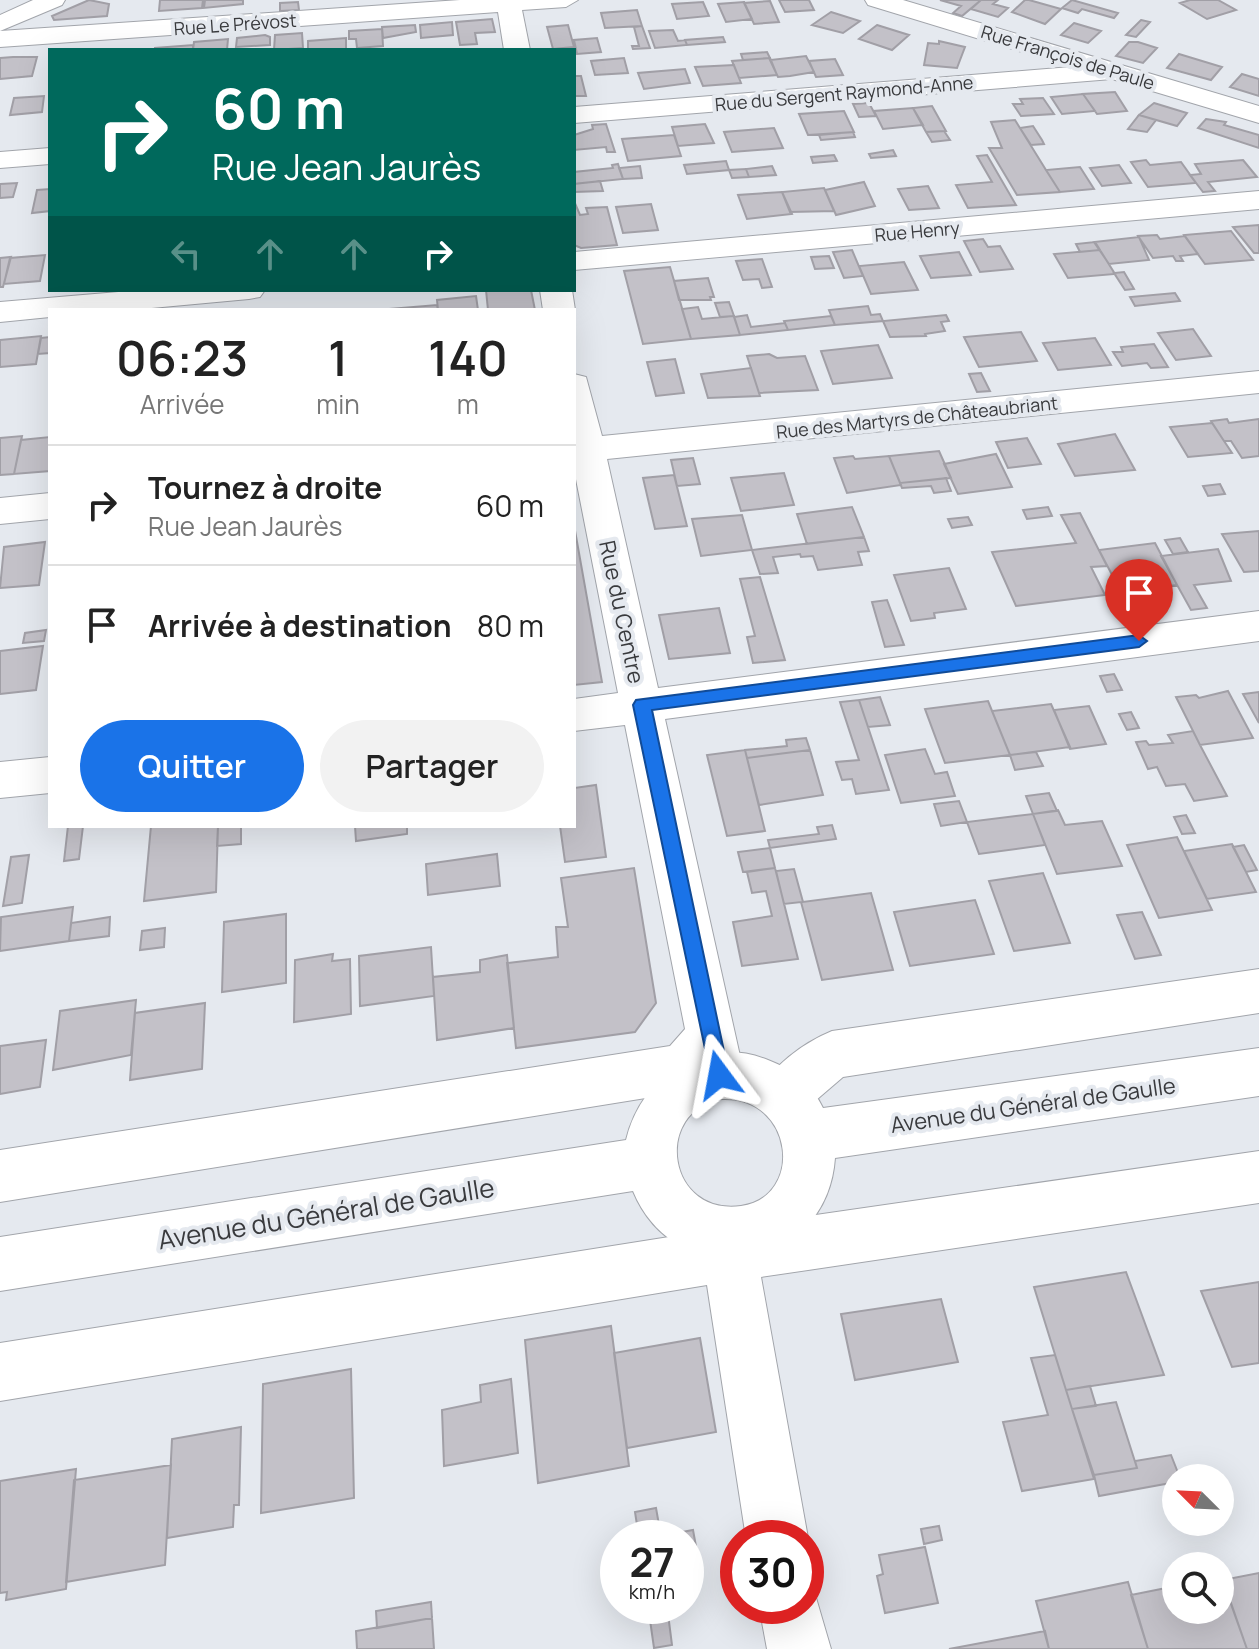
<!DOCTYPE html>
<html lang="fr">
<meta charset="utf-8">
<style>
body{margin:0;font-family:Manrope,sans-serif;background:#f2f2f2;color:#222;height:100vh;display:flex;flex-direction:column;font-size:30px;white-space:nowrap}
*{box-sizing:border-box;margin:0}
p{font-size:26px;color:#767676}
.icon{flex:none;width:44px;height:44px;fill:none;stroke:currentColor;stroke-width:2;stroke-linecap:round;stroke-linejoin:round}
.map{position:relative;flex:1;overflow:hidden}
.sheet{position:absolute;left:48px;top:308px;width:528px;height:520px;display:flex;flex-direction:column;background:#fff;border-radius:0px;box-shadow:0 8px 32px #0002}
.sheet>*{flex:none}
.top-card{position:absolute;left:48px;top:48px;width:528px;height:244px;border-radius:0px;box-shadow:0 8px 32px #0002;background:#00695c;color:#fff;overflow:hidden}
.needle{width:52px;rotate:294deg}
.fabs{position:absolute;left:1162px;top:1464px;display:grid;gap:16px}
.fabs a{display:grid;place-items:center;width:72px;height:72px;border-radius:50%;background:#fff;box-shadow:0 8px 32px #0002;font-size:40px}
.speed{position:absolute;left:600px;top:1520px;display:flex;gap:16px;font-size:40px;font-weight:700;text-align:center}
.speed>*{display:grid;place-content:center;width:104px;height:104px;border-radius:50%;background:#fff;box-shadow:0 8px 32px #0002;line-height:1}
.speed small{font-size:20px;font-weight:400}
.speed .limit{border:12px solid #d22;background:#fff;color:#111}
.pin{position:absolute;display:grid;place-items:center;width:68px;height:68px;color:#fff;margin:-82px -34px;border-radius:50% 50% 50% 0;rotate:-45deg;box-shadow:0 0 8px #0007}
.pin .icon{rotate:45deg}
.me{position:absolute;width:88px;margin:-44px;rotate:347deg;stroke-linejoin:round;filter:drop-shadow(0 0 6px #0008)}
.turn{display:flex;align-items:center;gap:28px;height:168px;padding:0 32px;font-size:36px}
.turn .icon{width:104px;height:104px;stroke-width:2.5}
.turn b{display:block;font-size:56px;line-height:68px}
.lanes{display:flex;align-items:center;height:76px;padding:0 32px;background:#0003;justify-content:center;gap:40px;direction:ltr}
.lanes .off{opacity:.35}
.eta{display:flex;justify-content:space-evenly;align-items:center;height:136px;text-align:center}
.eta b{font-size:48px;font-weight:600;line-height:56px}
.action{display:flex;gap:16px;margin-top:auto;padding:16px 32px}
.action a{flex:1;height:92px;border-radius:48px;background:#1a73e8;color:#fff;font-size:32px;font-weight:600;line-height:92px;text-align:center}
.action a+a{background:#f2f2f2;color:#222}
ul{padding:0;list-style:none}
li{display:flex;align-items:center;gap:24px;height:120px;padding:0 32px;border-top:2px solid #e0e0e0}
li div{flex:1}
li b{display:block;font-size:30px}
li em{font-style:normal}
.map>svg:first-child{display:block}
</style>
<div class="map">
<svg width="1259" height="1649" viewBox="0 0 1259 1649">
<rect width="100%" height="100%" fill="#e5e9ef"/>
<path fill="#c3c1c8" stroke="#a19fa6" stroke-width="2" d="M89 0 109 4 107 16 54 20 52 16Z
M160 0H203L202 8 159 11Z
M205 0H243V4L204 8Z
M779 0H809L814 10 785 12Z
M940 0H981L962 16 953 13 961 6Z
M981 0H998L993 4 1008 8 998 17 971 9Z
M1025 0H1029L1061 9 1045 24 1012 12Z
M1072 0 1118 13 1114 18 1082 9 1078 13 1062 8Z
M1190 0H1218L1236 10 1207 19 1180 3Z
M770 1 779 22 754 24 744 3Z
M298 2 299 10 280 11V3Z
M703 2 709 16 677 19 672 4Z
M744 2 752 19 726 22 718 4Z
M637 10 642 26 605 28 601 13Z
M831 12 860 21 843 33 812 25Z
M492 19 495 32 475 33 477 44 460 45 456 22Z
M1141 20 1150 22 1136 37 1126 35Z
M452 22 453 35 421 38 420 25Z
M1074 23 1101 31 1088 43 1061 35Z
M415 25 416 32 383 38 382 27Z
M568 25 574 47 553 49 547 27Z
M877 25 909 35 892 50 859 39Z
M642 26 650 48 633 49 632 46H639L634 27Z
M382 29 383 46 357 48 356 39H349V31Z
M673 30 678 41 685 40 687 45 655 48 649 31Z
M302 33 303 48 274 50 275 35Z
M265 35 270 37V45L236 47 237 38Z
M723 37 725 42 687 45 685 40Z
M346 38V50H308V41Z
M597 38 601 52 577 54 574 40Z
M228 39 227 50H193L194 42Z
M939 41 965 47 957 68 924 65 928 43 939 44Z
M1129 42H1138L1157 48 1143 63 1116 56Z
M193 45V50H155V48Z
M767 52 770 58 743 60 741 54Z
M1179 54 1222 67 1211 80 1167 68Z
M806 56 814 72 790 76 778 77 770 60Z
M13 57H37L32 76 0 79V58Z
M624 58 628 73 595 75 591 61Z
M770 58 777 75 739 78 732 61Z
M835 59 843 75 816 77 809 61Z
M734 65 741 83 703 86 695 67Z
M685 69 690 83 644 89 638 73Z
M1242 74 1259 79V96L1230 87Z
M574 76H581L586 96H574Z
M1115 92 1127 111 1097 114 1083 94Z
M1083 94 1095 111 1062 114 1051 97Z
M44 96 42 112 10 115 14 98Z
M1043 98 1054 114 1021 116 1013 104H1023L1020 99Z
M869 103 876 116 859 117 853 104Z
M1154 103 1187 113 1177 126 1139 115Z
M932 106 946 131 926 132 913 108Z
M913 108 923 125 883 129 874 111Z
M844 111 854 132 808 135 799 114Z
M1139 115 1156 120 1147 132 1128 129Z
M1206 119 1226 122 1224 125 1259 135V148L1198 128Z
M1015 120 1046 170 1060 192 1017 195 989 148H1002L991 122Z
M606 124 615 152H607L606 147 574 150V135L593 129 592 125Z
M705 124 714 143 678 146 672 127Z
M1033 126 1042 140 1044 144 1031 145 1020 128Z
M774 128 783 148 732 152 724 132Z
M944 131 950 140 932 142 926 132Z
M853 132 855 137 821 140 819 135Z
M674 135 681 156 628 161 622 139Z
M893 150 896 156 871 158 869 154Z
M834 155 837 161 813 163 811 157Z
M987 155 1016 205 968 208 956 185 992 182 977 156Z
M1146 160 1150 165 1181 162 1196 183 1148 187 1131 162Z
M1243 160 1257 177 1208 182 1215 191 1203 192 1190 175 1201 174 1195 164Z
M726 161 729 170 687 174 684 165Z
M618 164 623 179 574 184V172L613 168 612 165Z
M1119 165 1131 183 1102 186 1090 168Z
M640 166 642 178 623 179 619 168Z
M772 166 776 175 749 177 746 169Z
M1080 167 1094 189 1060 192 1046 170Z
M746 169 749 177 732 178 729 170Z
M600 181 603 191 574 192V184Z
M864 182 875 206 836 215 825 190Z
M17 183 13 197 0 198V184Z
M928 186 939 208 909 210 898 189Z
M824 188 834 211 790 212 782 192Z
M50 189V211L32 213 37 190Z
M782 192 792 214 747 219 738 195Z
M574 201 580 215 588 214 586 208 607 207 617 245 581 248 574 245Z
M651 204 658 230 623 233 616 207Z
M1259 225V253H1254L1233 227Z
M1231 231 1253 260 1205 264 1184 235Z
M1157 235 1160 239 1185 236 1198 254 1180 256 1183 261H1176L1173 256 1153 258 1138 236Z
M1139 237 1149 260 1109 264 1094 242Z
M983 239 988 247 1000 246 1013 269 980 272 964 241Z
M1095 242 1100 250 1080 252 1076 244Z
M852 250 863 276 844 278 833 252Z
M1100 250 1115 274 1068 278 1054 254Z
M959 252 971 275 931 278 920 256Z
M45 255 40 281 4 284 10 258Z
M829 256 834 268 815 269 811 257Z
M11 257 3 287H0V258Z
M762 259 772 287 762 288 759 279 743 280 736 261Z
M904 262 918 290 871 294 859 266Z
M670 267 691 339 643 344 624 271Z
M1124 272 1134 289 1125 290 1114 273Z
M708 278 714 297H710L711 300H679L674 281Z
M486 290H531L535 310H488Z
M1175 293 1180 301 1135 306 1130 297Z
M476 296 478 310H438L437 300Z
M729 302 734 316 720 317 715 303Z
M437 305 438 310H390V309Z
M868 306 871 315 880 314 883 321 835 325 829 310Z
M698 307 702 319 734 316 740 335 691 339 682 309Z
M747 315 751 327 785 323 788 330 740 335 734 317Z
M946 315 949 321 941 322 945 331 925 334 926 336 890 337 883 321Z
M831 316 835 325 788 330 784 321Z
M1193 329 1211 356 1176 360 1158 333Z
M1021 332 1037 361 979 367 964 337Z
M41 336 36 364 0 367V340Z
M50 337V353L38 354 41 338Z
M1095 338 1111 365 1058 370 1043 343Z
M1154 344 1168 367 1151 368 1147 363 1122 366 1113 352H1123L1121 347Z
M878 345 892 378 833 384 821 351Z
M769 354 777 358 805 356 818 390 759 393 747 356Z
M675 359 684 393 656 396 647 362Z
M751 368 760 396 708 398 701 374Z
M981 373 990 391 977 392 969 374Z
M1227 419 1229 423 1259 419V456L1242 458 1231 441H1224L1211 421Z
M1212 423 1232 453 1188 457 1170 427Z
M1115 434 1135 470 1075 476 1058 444Z
M22 436 14 474 0 475V438Z
M50 437V471L14 474 21 440Z
M1027 438 1041 464 1008 468 996 442Z
M939 451 951 478 900 483 889 456Z
M996 454 1012 487 958 494 944 464Z
M853 456 855 459 889 456 901 485 847 493 834 458Z
M693 458 700 484 677 486 671 460Z
M784 473 794 505 741 511 731 478Z
M674 475 687 526 655 529 643 478Z
M946 478 951 491 934 493 931 486 902 488 900 483Z
M1220 484 1225 494 1208 496 1203 486Z
M852 507 864 537 807 544 797 514Z
M1048 507 1052 516 1027 519 1023 510Z
M1080 513 1107 566 1091 567 1105 595 1016 606 992 552 1076 543 1061 515Z
M742 515 752 550 701 556 692 519Z
M968 517 972 525 952 528 948 519Z
M574 525 602 682 574 685Z
M1259 531V571L1244 572 1222 534Z
M864 537 869 551 858 552 862 565 818 570 813 556 801 557 800 554 773 557 778 573 760 574 752 550Z
M1180 538 1188 552 1173 554 1165 540Z
M45 542 39 585 0 588 4 547Z
M1155 543 1177 585 1121 592 1099 550Z
M1218 549 1231 581 1194 585 1207 608 1191 610 1161 556Z
M949 568 966 609 934 613 935 618 911 621 894 575Z
M760 577 785 660 753 663 747 637 755 636 740 579Z
M887 600 904 645 885 647 872 602Z
M719 608 730 653 669 659 659 615Z
M46 630 44 641 23 643 25 633Z
M43 646 36 690 0 694V651Z
M1114 674 1122 690 1107 692 1100 676Z
M1228 691 1253 738 1200 745 1176 697 1196 695 1199 698Z
M1259 692V723L1243 694Z
M880 697 890 725 868 727 859 700Z
M859 700 889 790 856 794 852 779 842 780 836 762 859 760 840 702Z
M988 701 1010 755 945 763 925 709Z
M1051 704 1070 747 1010 755 992 711Z
M1089 706 1106 744 1070 749 1054 710Z
M1131 712 1139 728 1127 730 1119 714Z
M1193 731 1200 745 1227 796 1194 801 1185 784 1166 786 1157 767 1148 769 1136 742 1146 741 1149 745 1173 743 1168 735Z
M806 738 810 750 747 758 745 750 787 746 786 740Z
M925 749 935 774 947 772 955 796 901 803 885 755Z
M745 750 765 831 727 836 707 755Z
M810 750 823 795 759 805 747 758Z
M1036 752 1043 766 1015 770 1010 755Z
M596 785 606 857 565 862 560 826H574V788Z
M1049 793 1057 811 1033 814 1026 796Z
M959 801 967 822 941 826 934 804Z
M1058 810 1065 825 1102 821 1122 866 1057 874 1033 814Z
M1033 814 1045 845 979 854 967 822Z
M1186 815 1195 833 1182 834 1174 817Z
M832 825 836 839 770 848 768 840 819 834 817 827Z
M68 826H83L79 859 64 861Z
M151 826H218L216 892 144 901Z
M218 826H241V844L217 846Z
M355 826H407V834L356 841Z
M1177 837 1212 910 1159 918 1127 845Z
M1232 844 1256 892 1207 899 1184 851Z
M1244 845 1257 870 1246 872 1233 847Z
M770 848 775 868 743 872 738 852Z
M497 854 500 886 428 895 426 864Z
M29 855 22 903 3 906 11 857Z
M634 868 656 1003 635 1032 516 1048 507 963 558 957 556 927H568L561 878Z
M775 868 798 959 742 966 733 922 772 916 766 891 752 893 747 872Z
M794 869 803 902 871 893 893 970 822 980 801 902 784 904 776 871Z
M1043 873 1070 943 1014 951 989 881Z
M975 900 994 954 910 966 894 912Z
M73 907 69 941 0 951 1 917Z
M1142 912 1161 955 1135 959 1117 915Z
M286 914V983L222 992 224 922Z
M110 917 109 936 69 941 71 923Z
M165 928 164 947 140 950 142 931Z
M431 947 434 996 360 1006 359 956Z
M333 954 332 961 350 959 351 1014 294 1022 295 960Z
M507 955 514 1028 437 1040 433 977 480 972V960Z
M136 1000 131 1055 53 1070 60 1011Z
M205 1003 202 1069 130 1080 135 1013Z
M46 1040 40 1087 0 1094V1046Z
M1126 1272 1164 1375 1066 1390 1034 1287Z
M1259 1282V1363L1232 1367 1201 1291Z
M941 1299 958 1362 855 1380 841 1314Z
M611 1326 629 1466 538 1483 525 1340Z
M700 1338 716 1432 627 1448 614 1353Z
M1055 1355 1094 1479 1022 1491 1003 1422 1048 1415 1031 1358Z
M351 1369 354 1498 261 1513 263 1384Z
M511 1379 518 1453 444 1466 442 1410 481 1402 480 1385Z
M1090 1386 1096 1406 1072 1409 1066 1390Z
M1116 1402 1137 1468 1094 1475 1072 1409Z
M241 1427 239 1505H234L233 1527 167 1538 172 1439Z
M1171 1455 1180 1478 1176 1482 1099 1496 1094 1475 1137 1468 1135 1461Z
M171 1465 165 1565 66 1582 74 1480Z
M76 1469 66 1589 6 1600 7 1592 0 1593V1481Z
M656 1508 661 1536 693 1530 700 1568 686 1571V1538H639L635 1512Z
M939 1526 942 1540 924 1544 921 1529Z
M925 1547 938 1603 885 1613 877 1576 883 1574 879 1555Z
M1259 1573V1649H1247L1223 1580Z
M1221 1576 1247 1649H1148L1131 1595 1176 1586V1610H1220Z
M1128 1582 1148 1649H1049L1036 1601Z
M431 1602 432 1618 377 1628 376 1611Z
M648 1606H667L672 1645 654 1648Z
M432 1618 434 1649H357L356 1631Z
M1045 1631 1049 1649H949Z"/>
<g fill="none" stroke-linecap="round" stroke-linejoin="round">
<defs>
<path id="minor" d="M33 0H65L62 5 0 31V15Z
M460 0H578L566 7 522 10 530 50H504L498 12 0 47V31Z
M865 0H903L1259 106V123L1112 79 574 123V107L1071 67 868 5Z
M50 148V164L0 168V152Z
M1259 191V209L574 270V252Z
M142 290H265L260 297 249 299 130 310H50V317L0 322V302Z
M540 290H572L575 310H543Z
M1259 371V393L607 459 658 688 1259 611V641L665 719 742 1065 735 1082 717 1089 702 1083 683 1092 0 1202V1150L670 1046 685 1029 625 725 574 731V699L618 693 574 469V374L586 377 602 436Z
M50 493V519L0 524V498Z
M50 757V793L0 798V762Z
M1259 969V1013L843 1077 801 1113 783 1121 765 1113 758 1096C770 1067 803 1043 832 1031Z
M1259 1151V1203L761 1277 808 1538 806 1542V1538H746L707 1285 0 1401V1343L707 1231 713 1216 732 1208 751 1216 754 1224Z
M806 1581 812 1584 831 1649H767L759 1606H806Z"/>
<path id="tertiary" d="M1259 1048V1096L835 1158C827 1273 677 1297 633 1191L0 1291V1237L626 1140C642 1075 703 1034 768 1060 794 1070 811 1083 823 1108ZM722 1099C794 1096 805 1197 741 1206 666 1216 653 1110 722 1099Z"/>
</defs>
<use href="#minor" stroke="#a2a5ab" stroke-width="2"/>
<use href="#tertiary" stroke="#a2a5ab" stroke-width="2"/>
<use href="#minor" fill="#fff" fill-rule="evenodd"/>
<use href="#tertiary" fill="#fff" fill-rule="evenodd"/>
</g>
<path fill="#1a73e8" stroke="#114b97" stroke-width="2" d="M1139 635 1147 641 1139 647 652 710 729 1075 726 1082 719 1085 712 1082 633 705 636 700Z"/>
<g text-anchor="middle" dominant-baseline="central" stroke-width="8" stroke-linejoin="round" paint-order="stroke">
<g font-size="18" fill="#393a3d" stroke="#e5e9ef">
<text transform="translate(235 24) rotate(-4)">Rue Le Prévost</text>
<text transform="translate(1068 57) rotate(17)">Rue François de Paule</text>
<text transform="translate(844 93) rotate(-5)">Rue du Sergent Raymond-Anne</text>
<text transform="translate(917 231) rotate(-5)">Rue Henry</text>
<text transform="translate(917 417) rotate(-6)">Rue des Martyrs de Châteaubriant</text>
</g>
<g font-size="22" fill="#393a3d" stroke="#e5e9ef">
<text transform="translate(622 612) rotate(78)">Rue du Centre</text>
<text transform="translate(1033 1105) rotate(-8)">Avenue du Général de Gaulle</text>
</g>
<g font-size="26" fill="#393a3d" stroke="#e5e9ef">
<text transform="translate(326 1213) rotate(-9)">Avenue du Général de Gaulle</text>
</g>
</g>
</svg>
<div class="fabs">
<a><svg class="needle" viewBox="-14 -14 28 28"><path d="M0-13l5 13h-10z" fill="#e53935"/><path d="M0 13l5-13h-10z" fill="#767676"/></svg></a>
<a><svg class="icon" aria-label="search" viewBox="0 0 24 24"><circle cx="10" cy="10" r="6"/><path d="M15 15l6 6"/></svg></a>
</div>
<div class="speed"><div>27<small>km/h</small></div><div class="limit">30</div></div>
<div class="pin" style="left:1139px;top:641px;background:#d93025"><svg class="icon" aria-label="arrive" viewBox="0 0 24 24"><path d="M6 21V4h12l-3 4 3 4H6"/></svg></div>
<svg class="me" style="left:719px;top:1075px" viewBox="-20 -20 40 40"><path d="M0-17L14 15 0 8-14 15z" fill="#1a73e8" stroke="#fff" stroke-width="4"/></svg>
<div class="top-card">
<div class="turn"><svg class="icon" aria-label="right" viewBox="0 0 24 24"><path d="M7 20v-9h11M14 6l5 5-5 5"/></svg><div><b>60 m</b>Rue Jean Jaurès</div></div>
<div class="lanes"><svg class="icon off" aria-label="left" viewBox="0 0 24 24"><path d="M17 20v-9H6M10 6l-5 5 5 5"/></svg><svg class="icon off" aria-label="ahead" viewBox="0 0 24 24"><path d="M12 20V5M6 11l6-6 6 6"/></svg><svg class="icon off" aria-label="ahead" viewBox="0 0 24 24"><path d="M12 20V5M6 11l6-6 6 6"/></svg><svg class="icon" aria-label="right" viewBox="0 0 24 24"><path d="M7 20v-9h11M14 6l5 5-5 5"/></svg></div>
</div>
<section class="sheet">
<div class="eta">
<div><b>06:23</b><p>Arrivée</p></div>
<div><b>1</b><p>min</p></div>
<div><b>140</b><p>m</p></div>
</div>
<ul>
<li><svg class="icon" aria-label="right" viewBox="0 0 24 24"><path d="M7 20v-9h11M14 6l5 5-5 5"/></svg><div><b>Tournez à droite</b><p>Rue Jean Jaurès</p></div><em>60 m</em></li>
<li><svg class="icon" aria-label="arrive" viewBox="0 0 24 24"><path d="M6 21V4h12l-3 4 3 4H6"/></svg><div><b>Arrivée à destination</b></div><em>80 m</em></li>
</ul>
<div class="action"><a>Quitter</a><a>Partager</a></div>
</section>
</div>
